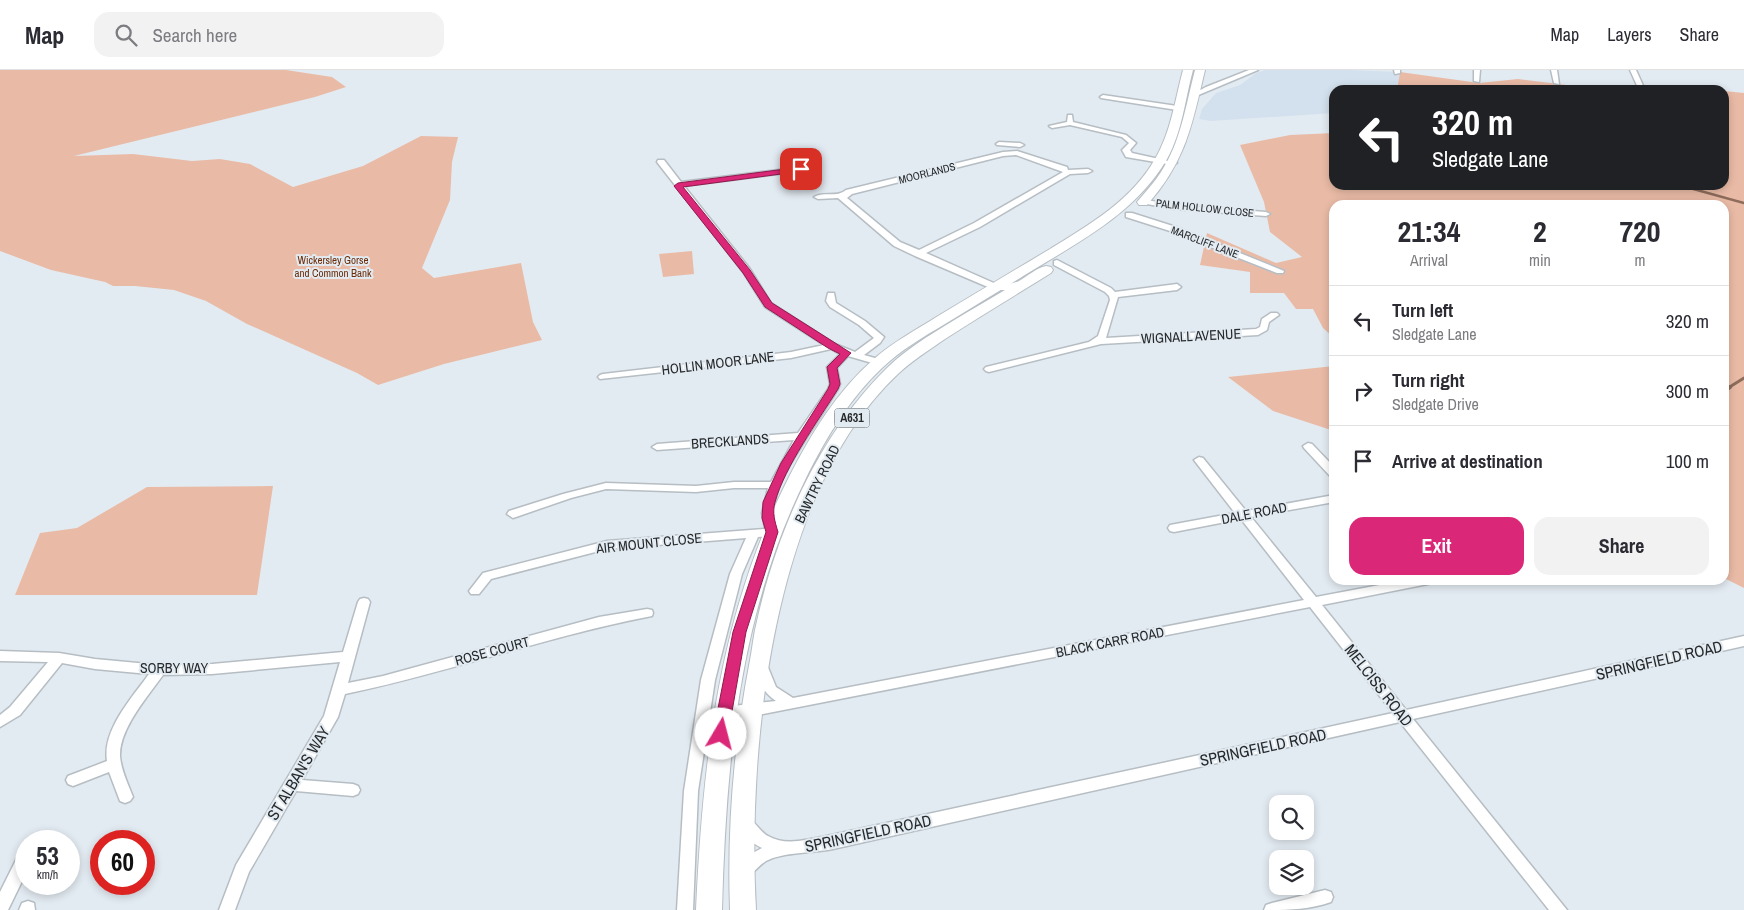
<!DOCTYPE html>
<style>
body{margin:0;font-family:"Archivo Narrow",sans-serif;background:#f2f2f3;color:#2b2b33;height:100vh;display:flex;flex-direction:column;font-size:19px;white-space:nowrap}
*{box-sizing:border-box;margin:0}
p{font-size:16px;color:#7c7c81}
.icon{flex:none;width:28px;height:28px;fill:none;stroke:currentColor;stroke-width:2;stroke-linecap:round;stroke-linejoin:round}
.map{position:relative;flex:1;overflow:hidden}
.side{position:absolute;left:1329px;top:130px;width:400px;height:385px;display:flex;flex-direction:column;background:#fff;border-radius:15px;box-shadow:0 2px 8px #0003}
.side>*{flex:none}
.guide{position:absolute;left:1329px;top:15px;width:400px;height:105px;border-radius:15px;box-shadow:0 2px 8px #0003;background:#202124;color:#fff;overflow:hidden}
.fabs{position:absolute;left:1269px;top:725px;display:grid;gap:10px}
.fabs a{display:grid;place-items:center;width:45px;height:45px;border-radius:10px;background:#fff;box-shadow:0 2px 8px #0003;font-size:25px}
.speed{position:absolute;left:15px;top:760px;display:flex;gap:10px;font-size:25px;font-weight:700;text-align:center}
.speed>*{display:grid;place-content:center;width:65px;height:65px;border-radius:50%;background:#fff;box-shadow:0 2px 8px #0003;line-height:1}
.speed small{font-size:12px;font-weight:400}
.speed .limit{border:8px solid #d22;background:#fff;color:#111}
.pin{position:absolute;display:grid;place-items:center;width:42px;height:42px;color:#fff;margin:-21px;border-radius:10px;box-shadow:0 2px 8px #0006}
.me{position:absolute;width:55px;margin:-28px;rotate:8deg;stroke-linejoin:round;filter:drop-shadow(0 0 4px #0008)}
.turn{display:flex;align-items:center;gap:18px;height:105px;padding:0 20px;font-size:22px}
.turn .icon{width:65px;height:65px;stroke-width:2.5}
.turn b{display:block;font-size:35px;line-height:42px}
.eta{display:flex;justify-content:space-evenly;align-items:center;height:85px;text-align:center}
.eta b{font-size:30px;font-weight:800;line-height:35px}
.cta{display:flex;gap:10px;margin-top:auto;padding:10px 20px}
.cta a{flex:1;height:58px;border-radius:15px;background:#db2777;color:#fff;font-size:20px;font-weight:800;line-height:58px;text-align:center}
.cta a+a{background:#f2f2f3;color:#2b2b33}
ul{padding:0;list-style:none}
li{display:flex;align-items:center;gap:15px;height:70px;padding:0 20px;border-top:1px solid #e1e1e2}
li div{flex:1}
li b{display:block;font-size:19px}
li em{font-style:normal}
header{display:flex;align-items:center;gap:30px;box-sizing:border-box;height:70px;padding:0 25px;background:#fff;border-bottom:1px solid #e1e1e2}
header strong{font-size:24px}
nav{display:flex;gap:28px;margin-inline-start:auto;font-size:18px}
.search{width:350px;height:45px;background:#f2f2f3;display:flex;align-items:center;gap:12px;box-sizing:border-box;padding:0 18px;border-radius:15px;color:#7c7c81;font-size:19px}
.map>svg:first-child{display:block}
</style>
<header>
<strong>Map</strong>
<div class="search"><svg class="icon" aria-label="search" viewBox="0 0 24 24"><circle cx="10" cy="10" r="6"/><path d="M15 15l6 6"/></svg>Search here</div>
<nav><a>Map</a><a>Layers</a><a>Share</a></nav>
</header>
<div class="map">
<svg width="1744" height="840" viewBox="0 0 1744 840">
<rect width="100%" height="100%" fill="#e3ebf2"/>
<path fill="#d3e1ee" d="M1265 0H1348L1400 2 1397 20H1334V43L1210 51 1199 49 1202 39 1216 23 1240 15 1256 3Z"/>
<path fill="#e9bba6" d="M0 0H286L332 7 346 17 315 27 74 86 133 84 192 91 220 89 250 94 293 117 363 96 421 66 458 67 452 92 450 130 422 198 434 208 521 193 533 252 542 270 444 294 378 315 357 303 247 254 206 231 174 220 135 216H113L105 212 51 200 0 181Z
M1400 2 1479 13 1518 9 1607 20H1397Z
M1724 21 1744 23V518L1724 508V135H1334V268L1323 258 1313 239H1296L1284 223H1250V202L1200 195 1207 163 1276 193 1302 187 1270 162 1264 132 1240 75 1290 65 1334 63V115H1724Z
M692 181 694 204 663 207 659 184Z
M1334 296V361L1273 341 1228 307Z
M273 416 257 525H15L40 463 77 458 147 417Z"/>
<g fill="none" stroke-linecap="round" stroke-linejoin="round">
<path stroke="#8d6c5c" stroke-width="2.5" d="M1679 115 1744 133"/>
<path stroke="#8d6c5c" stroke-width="3" d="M1728 318 1744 308"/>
<path stroke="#8d6c5c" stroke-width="4" d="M1724 321 1730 317"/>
<defs>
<path id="street" d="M1249 0H1258L1196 26 1191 25 1206 17Z
M1394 0H1400V3L1395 4Z
M1474 0H1480L1479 12 1474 11Z
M1551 0H1557L1559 14 1554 13Z
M1630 0H1636L1645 20H1639Z
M1103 25 1177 36 1180 38 1177 40 1101 28 1100 27Z
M1068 45H1072L1073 52 1126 65 1136 73 1130 80 1132 83 1177 93 1173 95 1126 87 1122 80 1129 73 1122 67 1070 55 1052 58 1049 56 1067 52Z
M999 72 1020 73 1024 75 1020 77 997 75 996 74Z
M1017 81 1067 97 1068 100 1088 99 1092 101 1088 103 1070 104 980 157 926 183 996 214H1009L1024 210 1028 213 1009 220H995L915 186 894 176 838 128 818 129 814 127C823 121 837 128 846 120L1003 82ZM1016 85 1063 102 974 153 919 180 900 172 847 128 852 124 1003 86Z
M658 90H664L681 112 804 97V101H801L684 116 750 199 771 233 835 274 855 282 874 268 859 255 830 237 826 231 828 223H834L836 233 865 251 884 267 880 273 864 285 882 290 884 292 882 294 879 295 848 286 837 298 840 314 838 319C828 335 817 352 807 367 791 394 764 428 778 462L772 466 758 467 742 504 715 610 698 721 693 840H677L684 721 701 610 730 504 746 468 607 479 491 509 479 524H471L469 521 483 503 607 471 765 459 762 443 768 418H734L696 422 606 419 571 428 513 448 507 444 509 441 563 424 606 413 696 416 734 412H771L794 370 657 380 652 377 657 374 798 363 828 319 830 314 827 297 840 284 831 279 791 288 600 309 598 307 600 305 603 304 791 282 824 275 765 237 743 202 657 92Z
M1142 129 1173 135 1266 142 1270 144 1266 146 1173 139 1142 133Z
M1126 143H1132L1176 157 1284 201 1283 203H1277L1170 161 1126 147Z
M1057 190 1111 218 1115 222 1177 214 1181 217 1177 220 1118 227 1106 268 1256 259 1260 257 1262 249 1271 243H1277L1279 245 1269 252 1267 260 1258 265 1101 274 989 302 986 301 984 299 986 297 1089 272 1098 266 1110 230 1109 226 1105 222 1054 195V191Z
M1308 373 1312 374 1334 397V407L1330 406 1304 378 1303 376Z
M1199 387 1203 388 1246 441 1334 425V432L1251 447 1316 527 1406 510H1434L1432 513 1428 514 1322 535 1406 640 1744 566V576L1413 649 1567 840H1549L1400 652 833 779C813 783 783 782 766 791 756 797 752 809 739 805L737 800C742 789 752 783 762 778 751 773 744 765 738 754L741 749C753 745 758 761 768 766 785 776 804 770 822 767L1393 643 1310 537 763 644 724 647 719 646 717 642 719 638 724 637 776 631C764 623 759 613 755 599L757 595 762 594 767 595 776 617 793 628 1304 530 1241 449 1174 462 1170 461 1168 458 1170 455 1235 443 1194 390Z
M364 528 368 529 370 532 348 613 383 606 599 547 647 539 652 540 653 543 652 546 647 547C545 567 447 603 345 624L338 647 302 710 353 714 358 716 360 720 358 724 353 726 296 721 249 802 235 840H219L236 795 324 646 340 592 212 604 163 605C148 626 119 659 120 686 121 700 128 714 133 727L130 731 125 733 120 731 109 702 73 716 68 714 66 710 68 706 107 691C102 660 132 628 149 604L95 599 62 593 20 645 0 657V645L10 637 48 592 0 591V581L59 583 95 589 159 595 212 594 343 582 358 532 360 529Z
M24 784 26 785V803L8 840H0V822L18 786Z
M1325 820 1331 822 1333 827 1331 832C1308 840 1287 840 1264 840L1266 835 1272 833Z
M28 831 34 833 35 840H19L22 833Z"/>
<path id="primary" d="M1183 0H1193C1185 30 1182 62 1167 89 1137 141 1083 170 1033 200 1004 218 975 236 945 254 923 267 901 280 882 298 849 329 826 368 806 408 739 543 726 691 722 840H696C703 688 719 544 789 407 811 364 837 321 874 289 893 272 916 260 938 246 975 224 1013 201 1050 179 1089 155 1132 130 1155 89 1171 62 1175 30 1183 0Z
M1195 0H1205C1192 55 1186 91 1147 135H1139L1137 132C1145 122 1154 113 1161 102 1181 72 1186 34 1195 0Z
M1046 196 1051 197 1053 200 1051 203C1016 225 980 246 945 269 929 280 913 290 899 303 772 421 747 676 756 840H730C727 756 734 673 750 590 752 580 753 570 755 560 775 465 817 367 887 298 909 276 940 259 966 243 984 232 1002 222 1019 211 1028 206 1036 198 1046 196Z"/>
</defs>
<use href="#street" stroke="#b6bec4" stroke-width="3"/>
<use href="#primary" stroke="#b6bec4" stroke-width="2"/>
<use href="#street" fill="#fff" fill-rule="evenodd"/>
<use href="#primary" fill="#fff" fill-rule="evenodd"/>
</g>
<path fill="#db2777" stroke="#8e194d" d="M801 97 804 98V101L683 117 750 200 772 233 851 283 837 298 840 314 838 319C818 351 785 396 775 432 772 443 775 452 778 462L746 562 728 664 726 668 721 670 716 668 713 664 733 562 766 462 762 448 763 432 781 393 828 319 830 314 827 297 840 284 828 278 765 237 743 203 674 116 678 113Z"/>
<g text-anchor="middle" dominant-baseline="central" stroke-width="4" stroke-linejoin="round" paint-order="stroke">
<g font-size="11" fill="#272a2c" stroke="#e3ebf2">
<text transform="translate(927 103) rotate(-14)">MOORLANDS</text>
<text transform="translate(1205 138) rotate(6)">PALM HOLLOW CLOSE</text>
<text transform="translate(1205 172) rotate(21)">MARCLIFF LANE</text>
</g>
<g font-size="11" fill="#6b2d08" stroke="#e3ebf2">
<text x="333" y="190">Wickersley Gorse<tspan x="333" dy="13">and Common Bank</tspan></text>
</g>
<rect fill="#e3ebf2" stroke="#5f6467" stroke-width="1" x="834.5" y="338.5" width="35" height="19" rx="4"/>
<g font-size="12" font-weight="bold" fill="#272a2c">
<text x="852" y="348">A631</text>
</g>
<g font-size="14" fill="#272a2c" stroke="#e3ebf2">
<text transform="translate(1191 266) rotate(-3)">WIGNALL AVENUE</text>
<text transform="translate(718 293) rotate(-7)">HOLLIN MOOR LANE</text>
<text transform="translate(730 371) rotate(-4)">BRECKLANDS</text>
<text transform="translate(817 414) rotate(-64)">BAWTRY ROAD</text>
<text transform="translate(1254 443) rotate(-11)">DALE ROAD</text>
<text transform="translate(649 473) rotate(-6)">AIR MOUNT CLOSE</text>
<text transform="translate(1110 572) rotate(-11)">BLACK CARR ROAD</text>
<text transform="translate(492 581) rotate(-15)">ROSE COURT</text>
<text x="174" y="598">SORBY WAY</text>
</g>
<g font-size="16" fill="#272a2c" stroke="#e3ebf2">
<text transform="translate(1659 590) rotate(-13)">SPRINGFIELD ROAD</text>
<text transform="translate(1379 615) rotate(52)">MELCISS ROAD</text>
<text transform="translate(1263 677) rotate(-12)">SPRINGFIELD ROAD</text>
<text transform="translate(298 703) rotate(-59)">ST ALBAN'S WAY</text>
<text transform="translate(868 763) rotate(-12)">SPRINGFIELD ROAD</text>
</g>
</g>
</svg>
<div class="fabs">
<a><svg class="icon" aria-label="search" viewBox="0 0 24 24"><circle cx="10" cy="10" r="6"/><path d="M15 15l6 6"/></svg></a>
<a><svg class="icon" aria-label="layers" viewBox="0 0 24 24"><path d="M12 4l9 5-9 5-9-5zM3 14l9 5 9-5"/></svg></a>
</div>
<div class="speed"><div>53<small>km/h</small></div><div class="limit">60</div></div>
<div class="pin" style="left:801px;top:99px;background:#d93025"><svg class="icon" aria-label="arrive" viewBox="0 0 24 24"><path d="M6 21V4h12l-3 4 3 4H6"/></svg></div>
<svg class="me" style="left:721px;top:664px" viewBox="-20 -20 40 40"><circle r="19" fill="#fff"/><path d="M0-13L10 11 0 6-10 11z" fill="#db2777"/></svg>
<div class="guide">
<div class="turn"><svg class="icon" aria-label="left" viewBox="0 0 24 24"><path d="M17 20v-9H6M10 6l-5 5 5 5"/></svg><div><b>320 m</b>Sledgate Lane</div></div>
</div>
<section class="side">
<div class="eta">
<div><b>21:34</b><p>Arrival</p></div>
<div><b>2</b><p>min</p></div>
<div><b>720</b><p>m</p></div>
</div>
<ul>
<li><svg class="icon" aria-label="left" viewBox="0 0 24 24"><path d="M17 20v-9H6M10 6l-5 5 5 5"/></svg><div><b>Turn left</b><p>Sledgate Lane</p></div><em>320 m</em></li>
<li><svg class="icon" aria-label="right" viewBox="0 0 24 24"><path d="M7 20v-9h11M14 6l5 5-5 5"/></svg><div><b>Turn right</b><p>Sledgate Drive</p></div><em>300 m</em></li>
<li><svg class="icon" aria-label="arrive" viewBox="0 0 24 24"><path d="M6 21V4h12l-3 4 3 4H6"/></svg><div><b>Arrive at destination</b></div><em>100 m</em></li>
</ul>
<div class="cta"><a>Exit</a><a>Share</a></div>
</section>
</div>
